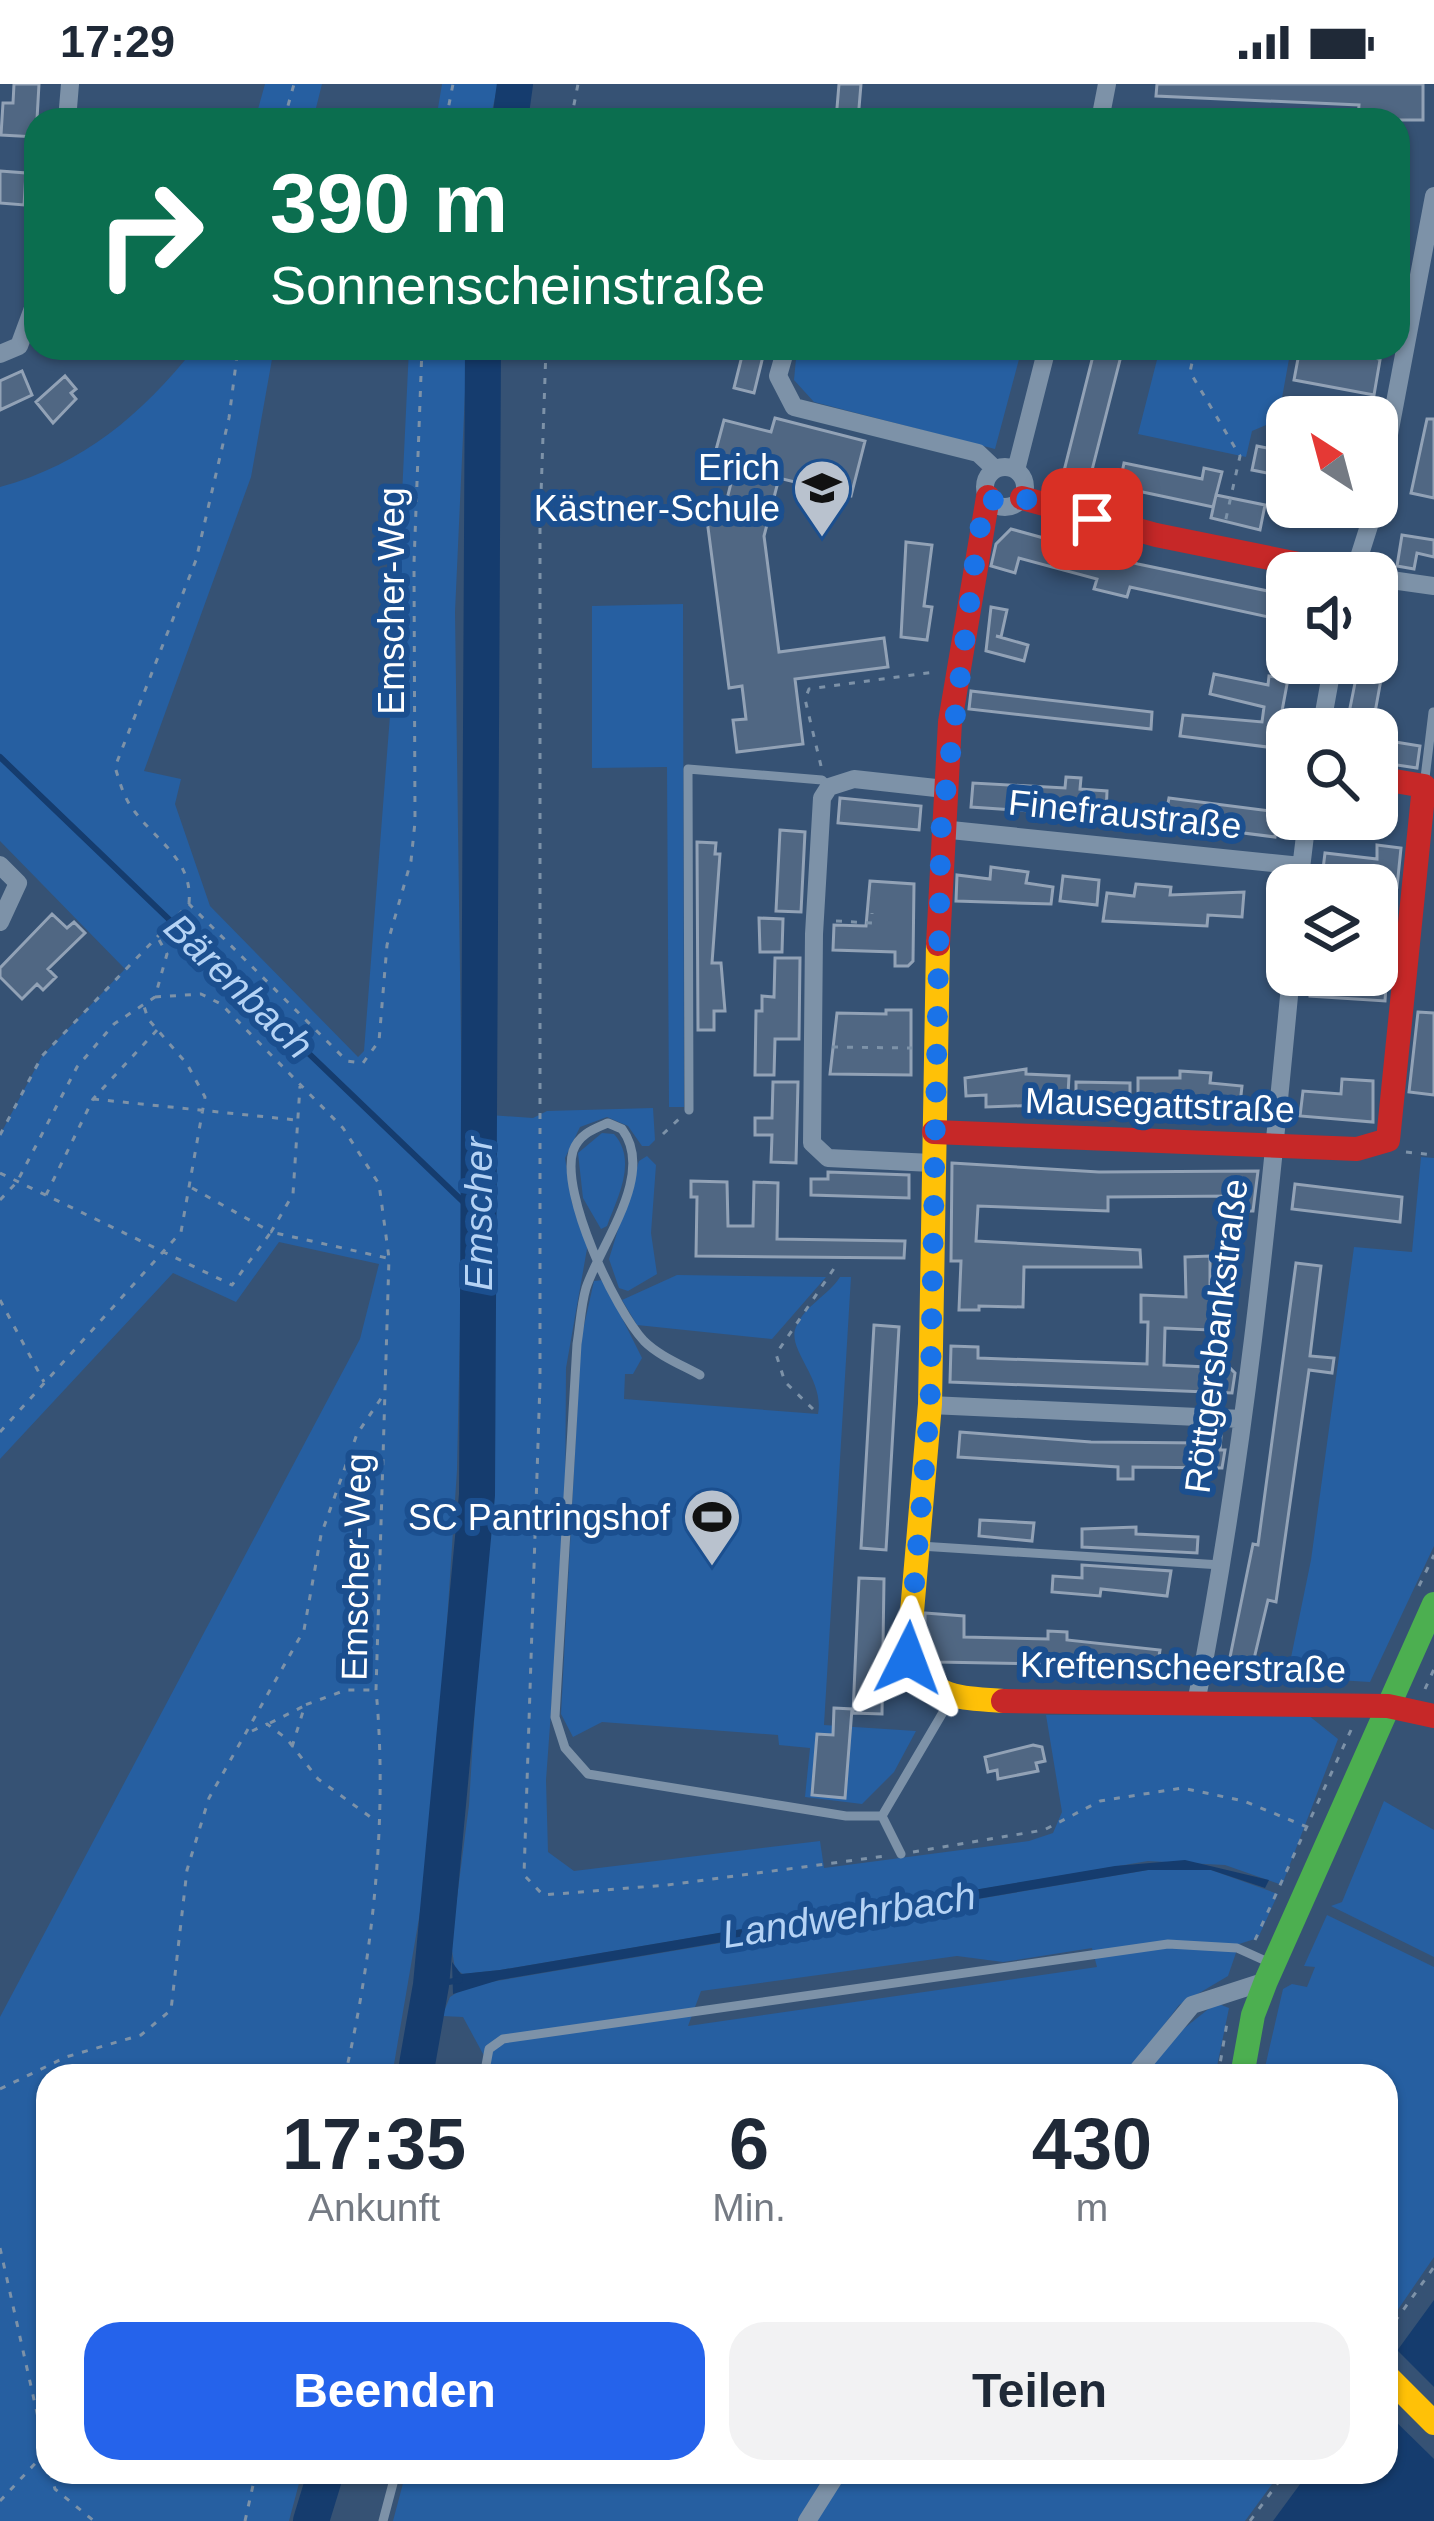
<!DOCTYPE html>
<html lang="de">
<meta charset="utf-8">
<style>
body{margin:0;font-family:Helvetica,sans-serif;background:#f2f2f3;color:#1f2937;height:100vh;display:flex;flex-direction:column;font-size:45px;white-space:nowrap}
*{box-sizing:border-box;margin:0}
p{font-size:39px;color:#747a83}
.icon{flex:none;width:66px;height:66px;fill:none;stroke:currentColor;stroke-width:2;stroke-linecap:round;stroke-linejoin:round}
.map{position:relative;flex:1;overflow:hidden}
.sheet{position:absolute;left:36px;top:1980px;width:1362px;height:420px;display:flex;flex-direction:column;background:#fff;border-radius:36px;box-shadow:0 3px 9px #0004}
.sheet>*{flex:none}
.hud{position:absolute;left:24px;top:24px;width:1386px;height:252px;border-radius:36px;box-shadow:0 3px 9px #0004;background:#0b6e4f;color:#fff;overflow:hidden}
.needle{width:78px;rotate:324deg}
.controls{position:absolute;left:1266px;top:312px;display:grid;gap:24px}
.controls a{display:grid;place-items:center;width:132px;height:132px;border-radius:24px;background:#fff;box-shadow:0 3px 9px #0004;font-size:60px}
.pin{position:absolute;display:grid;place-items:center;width:102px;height:102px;color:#fff;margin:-51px;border-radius:24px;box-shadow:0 6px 18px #0006}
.me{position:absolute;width:132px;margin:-66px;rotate:3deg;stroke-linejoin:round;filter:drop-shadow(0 0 9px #0008)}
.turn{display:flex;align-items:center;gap:42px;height:252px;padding:0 48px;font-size:54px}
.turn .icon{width:156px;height:156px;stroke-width:2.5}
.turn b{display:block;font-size:84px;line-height:102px}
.eta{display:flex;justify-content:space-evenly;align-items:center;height:204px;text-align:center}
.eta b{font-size:72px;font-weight:700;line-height:84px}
.action{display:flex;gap:24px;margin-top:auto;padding:24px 48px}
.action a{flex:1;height:138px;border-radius:36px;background:#2563eb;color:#fff;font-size:48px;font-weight:700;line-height:138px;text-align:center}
.action a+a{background:#f2f2f3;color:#1f2937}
.status{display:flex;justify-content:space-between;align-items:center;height:84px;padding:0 60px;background:#fff;direction:ltr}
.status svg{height:33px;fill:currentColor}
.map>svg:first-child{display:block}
</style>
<div class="status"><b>17:29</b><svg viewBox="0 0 49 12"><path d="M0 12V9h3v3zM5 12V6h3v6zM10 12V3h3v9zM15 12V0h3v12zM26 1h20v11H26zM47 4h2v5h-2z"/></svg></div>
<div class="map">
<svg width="1434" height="2437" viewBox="0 0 1434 2437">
<rect width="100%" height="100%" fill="#365274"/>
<path fill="#265fa1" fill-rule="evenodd" d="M265 0H322L313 36H255Z
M442 0H498L490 36H436Z
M195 264H274L251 393 144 687 181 695 175 720 210 822 358 973 364 967 394 580 409 264H467L455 528 463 1105 457 1386 433 1752 392 1992H48V2388H302L289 2437H0V1933L360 1255 379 1180 279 1158 236 1218 173 1189 0 1375V1051L42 972 125 885 0 757V403C84 380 141 331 195 264Z
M797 264H1022L995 365 814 318 794 296Z
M1160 264 1187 270 1189 264H1291L1278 336 1252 347 1246 373 1138 350Z
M683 520 684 1023H669L667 683 592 684V522Z
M653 1024 655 1056 649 1062H642L628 1042 607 1033 580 1043 565 1074 572 1119 588 1159 566 1284 565 1437 546 1696 548 1768 574 1787 820 1757 824 1784 1029 1757 1053 1749 1062 1728 1046 1631H1308L1338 1655 1282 1801 1225 1781 1148 1777 500 1886 463 1890 455 1885 451 1860 469 1721 487 1423 490 1031 533 1034 547 1027Z
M602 1049 614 1050C638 1077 617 1114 607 1142L601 1145 583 1114 578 1069Z
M647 1072 656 1081 651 1149 657 1190 628 1207 619 1204 609 1175 639 1077Z
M1421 1073 1434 1074V1462L1370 1598 1287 1593 1311 1476 1354 1163 1412 1168Z
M677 1191 826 1193 772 1255 637 1241 622 1216Z
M840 1193H851L824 1641 916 1647 894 1688 862 1720 805 1713 810 1664 779 1661 778 1651 602 1638 573 1653 561 1630 581 1255 594 1197 603 1196 642 1274 633 1290H625L624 1315 818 1330C825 1295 786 1265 796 1243 805 1221 828 1212 840 1193Z
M1384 1717 1434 1746V1873L1331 1822 1342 1818Z
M1148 1786H1211L1278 1810 1258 1854 1239 1860 1228 1892 1179 1921 1126 1992H495L463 1933 442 1932 450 1913 467 1902ZM1092 1864 1097 1883 688 1942 701 1907 957 1872 1003 1878Z
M1327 1831 1434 1883V2173L1386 2243V1992H1263L1283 1905 1292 1900 1307 1903 1315 1883 1304 1882Z
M1216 1919 1229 1924 1215 1992H1143L1177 1950Z
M406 2388H830L797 2437H393Z
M849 2388H1281L1245 2437H813Z"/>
<path fill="#153c6e" d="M1185 1776 1269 1796 1265 1804 1211 1786H1148L499 1896 453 1910 452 1878 461 1890 500 1886 1115 1782Z
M1434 2216V2437H1273L1309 2388H1386V2282Z"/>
<path fill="#365274" d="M1393 2262 1434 2303V2375L1386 2328V2271Z"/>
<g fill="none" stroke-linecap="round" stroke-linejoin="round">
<path stroke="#153c6e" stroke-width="6" d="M0 673 478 1132
M431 1901 460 1896"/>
<path stroke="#153c6e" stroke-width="36" d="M510 36 515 0
M415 1992 431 1901 477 1411 483 264
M311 2437 326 2388"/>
</g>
<path fill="#506783" stroke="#92a2b6" stroke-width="3" d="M14 0H39L36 53 1 51 3 19H13Z
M839 0H861L858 36H836Z
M1157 0H1423V36H1358L1359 21 1156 12Z
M0 87 26 89 24 121 0 119Z
M744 264H765L754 309 734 304Z
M1095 264H1123L1089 398 1063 391Z
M1300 264H1372L1371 270 1380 276 1374 311 1294 296Z
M22 287 32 311 0 326V297Z
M65 292 76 305 71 309 76 315 53 339 36 318Z
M775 334 865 357 851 412 779 394 764 452 779 568 884 554 888 583 795 595 803 660 737 668 733 636 746 635 742 602 729 604 707 436 722 435 735 383 713 377 724 336 771 348Z
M1427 335H1434V414L1411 409Z
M1257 362 1287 368V393L1252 386Z
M1124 379 1202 395 1204 384 1222 388 1213 423 1119 403Z
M1216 411 1265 421 1260 446 1211 434Z
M1011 445 1138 480 1287 511V537L1130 503 1127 513 1119 511 1094 505 1097 495 1019 474 1015 489 991 482 996 460Z
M1402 451 1434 456V473L1417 469 1414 485 1397 482Z
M906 458 932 461 924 522 932 523 927 556 901 553Z
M991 523 1007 526 1001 553 996 552 1028 561 1024 577 986 567Z
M1359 579H1384L1374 634 1349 629Z
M1214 590 1268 601 1269 592 1288 595 1275 664 1180 652 1183 631 1262 638 1264 623 1210 610Z
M971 607 1152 628 1151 645 969 625Z
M1377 655 1420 662 1417 684 1377 678Z
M1066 693 1081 694 1080 705 1107 707 1106 732 971 723 973 699 1065 704Z
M840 714 921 722 919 746 838 739Z
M1169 714 1278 728 1275 753 1164 739Z
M780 746 805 748 801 828 776 827Z
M697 758 716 759 715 770H720L712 879H721L725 927H714V946H698Z
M1377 761 1401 764 1397 803 1322 793 1325 769 1377 775Z
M991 783 1028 788 1026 799 1053 803 1051 820 956 817 957 791 990 795Z
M1063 792 1099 796 1097 821 1060 817Z
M870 797 914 800 913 877 908 882H895V868L833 866 834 841 866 842Z
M1136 800 1171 803 1170 811 1244 808 1242 833 1208 831 1207 842 1103 837 1107 809 1134 812Z
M52 830 67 844 74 838 85 849 48 885 56 893 43 906 37 900 22 915 0 893V884Z
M759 834 783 835 782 868H760Z
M1389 853 1385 917 1310 912 1311 891 1386 893Z
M775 874H800L799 955H775L774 991H755L756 927H762V912L774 913Z
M886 926H911V991L830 990 837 929 886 930Z
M1418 928 1434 929V1011L1409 1008Z
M1026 985V990L1069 992 1068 1011 1040 1010V1021L986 1023V1011L966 1012 965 994Z
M1180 987 1211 989 1210 999 1242 1002 1240 1020 1221 1018 1220 1029 1167 1026V1013H1138V994H1180Z
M1342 995 1373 997V1038L1300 1032 1303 1007 1341 1010Z
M773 998H798L796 1079 771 1078 772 1051H755V1034H772Z
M1076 998 1130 999V1024L1076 1022Z
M952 1079 1099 1088 1258 1087 1253 1127H1235V1112L1108 1113V1127L978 1122 976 1157 1140 1166 1141 1183H1024L1023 1223 979 1222V1226H959L961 1177H951Z
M828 1088 909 1091V1114L811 1111V1095H828Z
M691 1097 727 1098 728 1142H753L754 1098 778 1099 777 1155 905 1157 904 1174 696 1172 697 1113H691Z
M1295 1100 1402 1113 1400 1138 1292 1125Z
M1210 1172V1246L1165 1244 1164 1281 1230 1284 1235 1289 1232 1309 950 1298 951 1262 978 1263V1274L1147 1280 1148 1238H1141V1211L1186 1213 1185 1173Z
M1296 1179 1321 1182 1310 1272 1334 1274 1332 1289 1309 1286 1276 1518 1268 1516 1249 1596 1232 1592 1233 1584 1228 1583 1253 1460 1258 1461Z
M874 1241 899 1243 886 1466 861 1464Z
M960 1348 1091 1358 1204 1359 1205 1351 1221 1352 1220 1366H1225L1222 1384 1133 1383V1395H1118V1383L958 1373Z
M980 1436 1034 1439 1032 1457 979 1452Z
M1136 1443V1450L1198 1453 1197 1469 1082 1463V1445Z
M1082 1481 1171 1487 1167 1512 1101 1505 1100 1512 1052 1508 1053 1492 1082 1494Z
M859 1494 884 1495 882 1630 853 1629Z
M925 1529 964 1532V1553L1048 1555V1547L1067 1548V1556L1160 1566 1156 1591 1054 1580 936 1578 925 1561Z
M834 1624 852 1625 845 1714 812 1711 817 1650 833 1651Z
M1033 1661 1042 1663 1045 1677 1036 1679 1038 1687 998 1695 997 1686 988 1688 985 1673Z"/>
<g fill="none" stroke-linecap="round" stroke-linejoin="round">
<path stroke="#7d92a8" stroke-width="3" stroke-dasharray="6 9" stroke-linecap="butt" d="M284 36 294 0
M446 36 453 0
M571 36 578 0
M546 264 540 440V1298L524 1791 543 1811 667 1801 886 1772
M1195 265 1190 288 1240 372 1225 439
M821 682 805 615 809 605 934 588
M189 819C193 777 158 758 135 728 124 715 120 699 115 683L196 476 229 334 238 264
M836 837 872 839V829
M155 913 201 910 221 920 343 1044 379 1100 389 1174 376 1606C388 1731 373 1870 345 1992
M832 963 912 964
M93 1015 296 1036
M663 1050 679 1035
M0 1051 42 972 189 820 347 977 363 979 379 957 387 861 411 777 415 738 414 479 422 264
M1406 1068 1434 1071
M0 1089 232 1201 271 1148 387 1174
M192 1104 271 1148 293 1110 300 1002
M46 1111 93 1015 157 946
M0 1116 17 1098 77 983 114 940 155 913 167 870 158 854
M0 1216 44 1298
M813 1325 785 1298 776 1270 835 1183
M0 1348 181 1148 205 1013 187 980 148 935 143 919
M1419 1502 1434 1471
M1425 1605 1434 1585
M270 1639 304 1622
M252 1647 267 1640 287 1655 318 1695 376 1737
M292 1663 305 1621 346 1606H374
M913 1768 1044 1746 1100 1717 1182 1704 1244 1717 1307 1743
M1255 1856 1351 1646
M1218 1992 1228 1933
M0 2005 66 1973 141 1951 171 1926 187 1786 209 1714 304 1546 321 1451 357 1350 382 1313
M0 2164 48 2378
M1386 2250 1434 2183
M50 2388 55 2405 94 2437
M0 2417 44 2370
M245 2437 256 2388
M1250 2437 1286 2388"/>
<path stroke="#7d92a8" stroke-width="9" d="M1424 702 1433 628
M689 1026 688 685 822 696 829 703
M700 1291C682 1281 659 1272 644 1257 615 1226 560 1109 573 1067 579 1050 594 1045 608 1039L622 1045C656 1090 601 1159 586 1204 581 1221 580 1242 577 1260L555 1633 565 1664 588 1690 846 1732H882L952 1613
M920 1462 1221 1481
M882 1732 901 1770
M484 1992 489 1965 503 1955 1168 1860 1237 1864 1268 1878
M383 2437 396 2388"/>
<path stroke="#7d92a8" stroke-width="18" d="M67 36 70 0
M1100 36 1107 0
M786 264 778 292 794 323 978 369 995 385
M0 270 19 262 36 216
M985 403a20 20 0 1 1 40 0a20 20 0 1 1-40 0Z
M1016 386 1047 264
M1377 414 1434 112
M1354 489 1375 423
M1377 494 1434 502
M1321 645 1333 579
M941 745 1301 782
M0 781 18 799 0 838
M1299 801 1307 735
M932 1079 828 1074 812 1059 814 850 822 714 829 703 854 695 945 705
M930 1321 1242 1335
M1196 1619C1244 1378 1268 1135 1291 891
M1133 1992 1192 1921 1266 1897
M807 2437 838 2388"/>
<path stroke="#4caf50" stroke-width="24" d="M1242 1992 1253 1931 1266 1897 1434 1520"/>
<path stroke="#ffc107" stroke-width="24" d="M938 860 930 1320 908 1574C936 1616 956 1613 1003 1617
M1386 2291 1434 2339"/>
<path stroke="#c62828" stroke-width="24" d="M1022 414 1156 451 1343 489
M938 860 950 638 988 413
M934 1048 1357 1065 1388 1056 1424 702 1377 694
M1003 1617 1388 1622 1434 1632"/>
</g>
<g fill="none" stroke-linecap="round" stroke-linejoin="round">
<path stroke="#1a73e8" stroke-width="21" stroke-dasharray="0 37.8" d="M908 1574 930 1321 941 745 978 452 988 413 1005 423 1022 414 1092 435"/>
</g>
<defs>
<symbol id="school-pin" viewBox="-11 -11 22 30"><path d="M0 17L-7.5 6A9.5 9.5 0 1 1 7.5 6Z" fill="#b9c2ce" stroke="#1b4f8f"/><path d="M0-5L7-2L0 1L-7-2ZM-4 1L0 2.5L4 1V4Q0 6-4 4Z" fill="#111"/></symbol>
<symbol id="stadium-pin" viewBox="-11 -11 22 30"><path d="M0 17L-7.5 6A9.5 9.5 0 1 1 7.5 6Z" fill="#b9c2ce" stroke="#1b4f8f"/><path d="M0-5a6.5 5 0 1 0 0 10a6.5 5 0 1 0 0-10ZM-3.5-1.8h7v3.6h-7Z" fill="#111"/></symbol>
</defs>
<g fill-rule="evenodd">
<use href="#school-pin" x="789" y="371" width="66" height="90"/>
<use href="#stadium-pin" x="679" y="1400" width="66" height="90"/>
</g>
<g text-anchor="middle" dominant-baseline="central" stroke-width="12" stroke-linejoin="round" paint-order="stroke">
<g font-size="36" fill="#fff" stroke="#1b4f8f" text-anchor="end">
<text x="780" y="383">Erich<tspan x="780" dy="41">Kästner-Schule</tspan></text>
<text x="670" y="1433">SC Pantringshof</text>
</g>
<g font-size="36" fill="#fff" stroke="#1b4f8f">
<text transform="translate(391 517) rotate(-90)">Emscher-Weg</text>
<text transform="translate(1125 730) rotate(6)">Finefraustraße</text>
<text transform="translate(1160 1021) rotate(2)">Mausegattstraße</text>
<text transform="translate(1216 1252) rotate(-83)">Röttgersbankstraße</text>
<text transform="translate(356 1483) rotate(-89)">Emscher-Weg</text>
<text transform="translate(1183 1583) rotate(1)">Kreftenscheerstraße</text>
</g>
<g font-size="39" font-style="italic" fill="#b5d3f5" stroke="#1b4f8f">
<text transform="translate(239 902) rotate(44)">Bärenbach</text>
<text transform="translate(478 1130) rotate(-90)">Emscher</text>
<text transform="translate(849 1831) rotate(-9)">Landwehrbach</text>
</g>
</g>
</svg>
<div class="controls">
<a><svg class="needle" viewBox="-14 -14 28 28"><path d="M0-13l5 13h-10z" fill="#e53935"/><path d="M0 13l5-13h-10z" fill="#747a83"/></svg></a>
<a><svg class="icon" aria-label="sound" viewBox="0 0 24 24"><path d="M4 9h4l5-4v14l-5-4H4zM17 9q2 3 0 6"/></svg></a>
<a><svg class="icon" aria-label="search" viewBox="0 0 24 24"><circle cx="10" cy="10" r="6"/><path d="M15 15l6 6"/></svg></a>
<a><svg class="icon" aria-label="layers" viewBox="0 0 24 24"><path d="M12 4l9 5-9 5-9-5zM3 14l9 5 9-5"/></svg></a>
</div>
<div class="pin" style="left:1092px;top:435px;background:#d93025"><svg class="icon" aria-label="arrive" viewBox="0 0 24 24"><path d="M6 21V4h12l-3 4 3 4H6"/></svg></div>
<svg class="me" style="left:908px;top:1574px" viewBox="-20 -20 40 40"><path d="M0-17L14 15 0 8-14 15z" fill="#1a73e8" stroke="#fff" stroke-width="4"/></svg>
<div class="hud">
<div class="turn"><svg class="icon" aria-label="right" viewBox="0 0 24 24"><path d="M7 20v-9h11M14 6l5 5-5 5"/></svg><div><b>390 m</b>Sonnenscheinstraße</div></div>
</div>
<section class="sheet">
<div class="eta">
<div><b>17:35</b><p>Ankunft</p></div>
<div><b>6</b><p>Min.</p></div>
<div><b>430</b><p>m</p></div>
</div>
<div class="action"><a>Beenden</a><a>Teilen</a></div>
</section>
</div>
